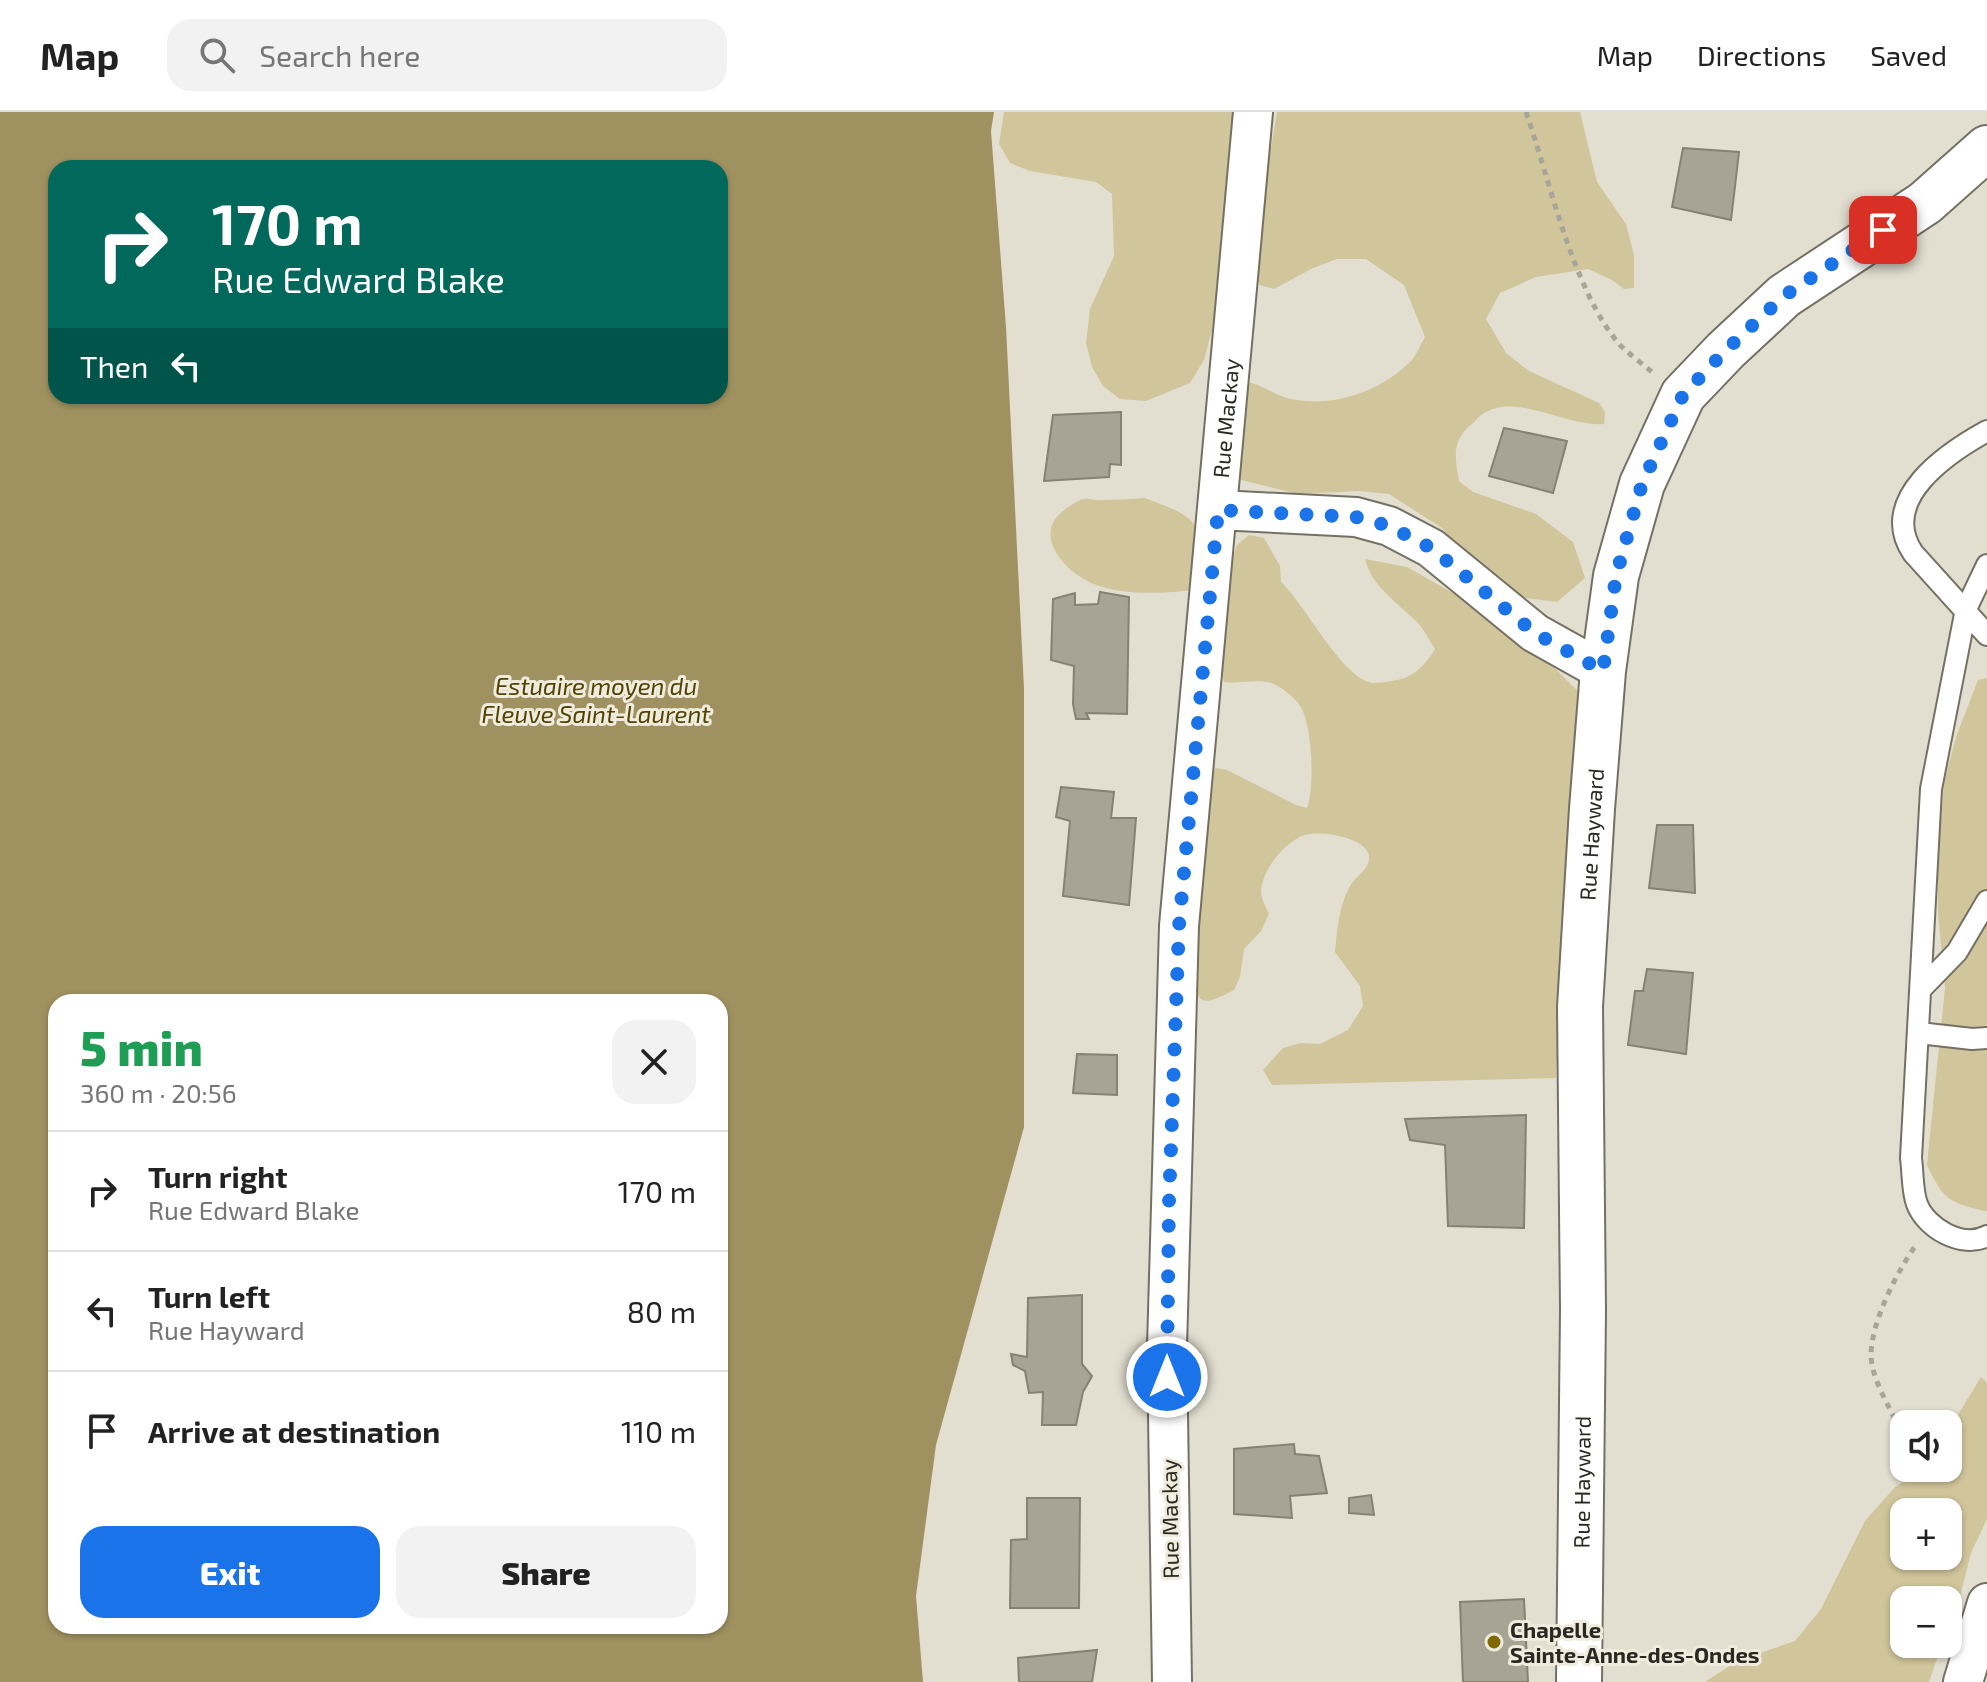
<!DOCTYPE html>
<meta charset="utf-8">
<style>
body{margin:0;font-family:"Exo 2",sans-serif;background:#f2f2f2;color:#222;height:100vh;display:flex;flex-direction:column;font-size:30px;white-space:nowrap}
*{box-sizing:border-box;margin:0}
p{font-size:26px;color:#767676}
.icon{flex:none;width:44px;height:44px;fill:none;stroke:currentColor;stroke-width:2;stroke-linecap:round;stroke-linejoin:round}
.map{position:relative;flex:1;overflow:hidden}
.details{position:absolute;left:48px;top:882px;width:680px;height:640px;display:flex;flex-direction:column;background:#fff;border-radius:24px;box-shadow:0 2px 6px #0004}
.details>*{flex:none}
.top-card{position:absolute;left:48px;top:48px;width:680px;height:244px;border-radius:24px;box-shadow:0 2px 6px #0004;background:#00695c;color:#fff;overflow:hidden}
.tools{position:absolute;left:1890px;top:1298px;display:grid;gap:16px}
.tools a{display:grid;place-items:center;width:72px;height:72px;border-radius:16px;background:#fff;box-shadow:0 2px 6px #0004;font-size:40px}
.pin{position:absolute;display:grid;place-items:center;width:68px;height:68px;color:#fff;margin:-34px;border-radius:16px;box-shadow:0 4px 12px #0006}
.me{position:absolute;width:88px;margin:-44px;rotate:0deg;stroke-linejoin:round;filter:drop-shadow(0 0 6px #0008)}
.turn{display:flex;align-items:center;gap:28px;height:168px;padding:0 32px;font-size:36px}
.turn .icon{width:104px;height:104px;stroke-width:2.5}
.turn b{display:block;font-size:56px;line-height:68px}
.then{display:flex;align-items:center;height:76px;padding:0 32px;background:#0003;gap:16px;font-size:30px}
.round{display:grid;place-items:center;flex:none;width:84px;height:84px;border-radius:24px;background:#f2f2f2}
.summary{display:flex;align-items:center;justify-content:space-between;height:136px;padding:0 32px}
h1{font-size:48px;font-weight:800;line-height:60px;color:#1e9e55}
.button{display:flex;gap:16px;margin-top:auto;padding:16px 32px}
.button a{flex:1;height:92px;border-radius:24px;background:#1a73e8;color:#fff;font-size:32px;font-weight:800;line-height:92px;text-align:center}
.button a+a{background:#f2f2f2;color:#222}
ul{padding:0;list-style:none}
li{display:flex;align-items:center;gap:24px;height:120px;padding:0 32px;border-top:2px solid #e0e0e0}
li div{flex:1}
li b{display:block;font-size:30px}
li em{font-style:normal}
header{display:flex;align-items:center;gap:48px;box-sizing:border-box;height:112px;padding:0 40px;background:#fff;border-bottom:2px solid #e0e0e0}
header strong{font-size:38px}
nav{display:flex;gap:44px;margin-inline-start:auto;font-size:28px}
.search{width:560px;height:72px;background:#f2f2f2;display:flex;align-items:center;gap:20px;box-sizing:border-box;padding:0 28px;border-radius:24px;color:#767676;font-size:30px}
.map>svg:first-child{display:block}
</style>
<header>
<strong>Map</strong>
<div class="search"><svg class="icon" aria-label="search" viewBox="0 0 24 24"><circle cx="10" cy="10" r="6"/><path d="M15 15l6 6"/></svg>Search here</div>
<nav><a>Map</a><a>Directions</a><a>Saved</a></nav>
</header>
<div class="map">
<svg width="1987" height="1570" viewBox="0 0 1987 1570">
<rect width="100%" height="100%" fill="#e2dfd0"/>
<path fill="#d0c59b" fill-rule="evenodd" d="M1004 0H1236L1217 200 1204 248 1190 271 1146 289 1120 287 1103 274 1092 255 1086 231 1090 197 1114 144 1112 82 1096 70 1030 59 1010 51 999 32Z
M1277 0H1580L1597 70 1626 112 1634 143V176L1624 177 1612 168 1588 157 1536 165 1500 181 1486 207 1506 241 1529 259 1599 291 1605 300 1604 312C1569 315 1518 282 1486 300 1481 302 1476 308 1472 312 1451 329 1455 345 1459 369L1473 380 1536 402 1573 430 1585 466 1557 490 1518 485 1457 436 1442 416 1389 382 1359 379 1298 382 1233 366 1240 269C1259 270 1270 281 1287 286 1329 297 1378 281 1409 251 1416 245 1420 233 1425 225L1404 173 1366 147H1337L1313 156 1274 177 1260 173 1251 158Z
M1145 386C1161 393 1192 400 1198 420 1201 431 1194 464 1193 478 1159 482 1109 485 1079 464 1054 447 1036 416 1067 396 1072 393 1078 388 1083 387 1089 386 1096 389 1102 388 1116 388 1130 387 1145 386Z
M1249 423 1264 426 1280 454 1281 470C1306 493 1342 567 1373 571 1379 571 1386 570 1392 569 1413 566 1425 554 1435 537 1429 528 1424 517 1417 510 1397 490 1372 475 1365 447L1407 455 1495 505 1536 538 1585 586 1560 878 1556 966 1272 973 1263 958 1283 936 1300 931 1320 932 1348 918 1363 894 1360 874 1335 840C1337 819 1339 793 1350 774 1356 763 1370 758 1369 744 1367 725 1319 718 1305 723 1285 729 1262 758 1261 779 1261 787 1266 795 1269 802L1261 819 1244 837 1240 865 1234 878C1205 893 1196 897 1194 860L1210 677 1215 656 1227 658 1296 693 1307 696C1315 676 1312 617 1302 597 1297 587 1284 577 1274 572 1260 566 1240 572 1224 570L1219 553 1231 451 1237 433Z
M1987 566V1099H1984C1948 1090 1943 1087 1927 1053L1945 876 1938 801V747L1944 671 1956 625 1978 568Z
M1981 1265 1987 1271V1407L1971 1441 1957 1496 1948 1518V1488H1904V1532H1942L1929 1570H1705L1737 1549 1795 1529 1821 1497 1865 1409 1895 1375 1925 1356H1948V1319ZM1948 1400V1444H1904V1400Z"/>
<path fill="#a09260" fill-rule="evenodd" d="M0 0H994L991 19 1006 215 1024 577V1015L936 1333 916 1484 923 1570H0ZM56 56H720V284H56ZM56 890H720V1514H56Z"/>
<path fill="#a7a496" stroke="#858173" stroke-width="2" d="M1683 36 1739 40 1731 108 1672 95Z
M1121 300V353L1110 352 1109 365 1044 369 1053 303Z
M1504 316 1567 329 1553 381 1489 364Z
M1100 480 1129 485 1127 602 1086 601 1089 607H1076L1073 592 1074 554 1051 548 1053 487 1075 481V493L1098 492Z
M1061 675 1114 680 1111 706H1136L1129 793 1063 784 1070 709 1056 705Z
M1657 713H1693L1695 781 1649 776Z
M1647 857 1693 861 1686 942 1628 933 1635 879H1643Z
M1077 942 1117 943V983L1073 981Z
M1526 1003 1524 1116 1448 1114 1445 1033 1410 1028 1405 1007Z
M1082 1183V1252L1092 1264 1083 1280 1076 1313H1042L1043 1280 1029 1281 1025 1259 1013 1253 1011 1242 1027 1245 1028 1186Z
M1294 1332 1295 1342 1319 1344 1327 1381 1290 1384 1292 1406 1234 1402V1337Z
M1371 1383 1374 1403 1349 1401V1386Z
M1027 1386H1080L1079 1496H1010L1011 1428 1027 1427Z
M1524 1487 1528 1570H1463L1460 1490Z
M1097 1538 1092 1570H1019L1018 1546Z"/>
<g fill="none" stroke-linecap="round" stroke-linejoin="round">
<defs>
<path id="service" d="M1987 319C1947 341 1877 388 1913 441L1987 523
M1987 453 1966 497 1931 677 1911 1046C1913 1060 1912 1079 1917 1092 1926 1116 1962 1137 1987 1124
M1921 877 1957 840 1987 789
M1919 921 1972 927 1987 926"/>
<g id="minor">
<path d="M1218 398 1356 405 1389 414 1431 436 1535 521 1603 559"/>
<path id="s1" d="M1172 1570 1167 1235 1179 814 1253 0"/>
<path d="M1963 1570 1987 1491"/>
</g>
<g id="tertiary">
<path id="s2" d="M1579 1570 1583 1198 1580 895 1592 697 1603 559 1616 464 1642 372 1683 283 1726 238 1784 184 1925 91 1987 36"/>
</g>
</defs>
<use href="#service" stroke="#747063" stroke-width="24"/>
<use href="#minor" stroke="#747063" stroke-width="42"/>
<use href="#tertiary" stroke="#747063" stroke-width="48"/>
<path stroke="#a7a599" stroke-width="5" stroke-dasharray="6 6" stroke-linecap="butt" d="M1526 0C1550 69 1573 179 1620 233 1630 243 1643 252 1653 261
M1900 1318C1890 1295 1871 1267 1871 1242 1872 1208 1897 1160 1916 1133"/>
<use href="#service" stroke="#fff" stroke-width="20"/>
<use href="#minor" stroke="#fff" stroke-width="38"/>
<use href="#tertiary" stroke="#fff" stroke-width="44"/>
</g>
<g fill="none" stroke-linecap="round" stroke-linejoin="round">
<path stroke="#1a73e8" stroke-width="14" stroke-dasharray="0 25.2" d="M1167 1265 1169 1090 1179 814 1218 398 1356 405 1389 414 1431 436 1535 521 1603 559 1616 464 1642 372 1683 283 1726 238 1784 184 1883 118"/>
</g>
<circle fill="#7f6a01" stroke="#f0ecdd" stroke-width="3" cx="1494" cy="1530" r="8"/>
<g text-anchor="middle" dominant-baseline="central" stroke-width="6" stroke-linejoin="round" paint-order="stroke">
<g font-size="22" fill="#292822" stroke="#f0ecdd">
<text stroke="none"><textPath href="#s1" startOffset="1266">Rue Mackay</textPath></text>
<text stroke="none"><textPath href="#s2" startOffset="848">Rue Hayward</textPath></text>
<text stroke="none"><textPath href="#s2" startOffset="200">Rue Hayward</textPath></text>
<text transform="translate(1169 1407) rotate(-91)">Rue Mackay</text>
</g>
<g font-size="22" font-weight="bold" fill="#292822" stroke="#f0ecdd" text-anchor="start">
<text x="1510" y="1517">Chapelle<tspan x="1510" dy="25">Sainte-Anne-des-Ondes</tspan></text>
</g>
<g font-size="24" font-style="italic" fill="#514200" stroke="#f0ecdd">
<text x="596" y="573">Estuaire moyen du<tspan x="596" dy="28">Fleuve Saint-Laurent</tspan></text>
</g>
</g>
</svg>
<div class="tools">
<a><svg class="icon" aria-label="sound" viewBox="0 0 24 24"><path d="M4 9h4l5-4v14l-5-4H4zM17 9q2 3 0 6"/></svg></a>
<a>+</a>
<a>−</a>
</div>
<div class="pin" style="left:1883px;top:118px;background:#d93025"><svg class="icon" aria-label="arrive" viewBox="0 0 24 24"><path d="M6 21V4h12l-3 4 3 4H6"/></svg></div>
<svg class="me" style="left:1167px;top:1265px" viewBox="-20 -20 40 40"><circle r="17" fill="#1a73e8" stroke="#fff" stroke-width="3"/><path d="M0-11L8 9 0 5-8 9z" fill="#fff"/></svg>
<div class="top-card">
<div class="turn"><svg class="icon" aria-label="right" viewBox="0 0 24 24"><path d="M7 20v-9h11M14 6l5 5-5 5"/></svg><div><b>170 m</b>Rue Edward Blake</div></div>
<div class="then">Then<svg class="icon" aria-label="left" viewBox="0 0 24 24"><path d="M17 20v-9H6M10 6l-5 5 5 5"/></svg></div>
</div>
<section class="details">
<div class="summary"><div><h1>5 min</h1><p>360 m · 20:56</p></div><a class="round"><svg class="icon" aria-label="close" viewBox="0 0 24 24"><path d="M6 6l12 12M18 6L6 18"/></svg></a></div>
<ul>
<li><svg class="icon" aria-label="right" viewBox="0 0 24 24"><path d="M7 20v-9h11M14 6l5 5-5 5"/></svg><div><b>Turn right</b><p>Rue Edward Blake</p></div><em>170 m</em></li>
<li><svg class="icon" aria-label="left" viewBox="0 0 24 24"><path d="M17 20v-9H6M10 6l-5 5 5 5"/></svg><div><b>Turn left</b><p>Rue Hayward</p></div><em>80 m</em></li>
<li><svg class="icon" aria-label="arrive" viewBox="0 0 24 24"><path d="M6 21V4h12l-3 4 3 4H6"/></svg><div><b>Arrive at destination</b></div><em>110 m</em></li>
</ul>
<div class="button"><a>Exit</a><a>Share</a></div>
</section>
</div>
